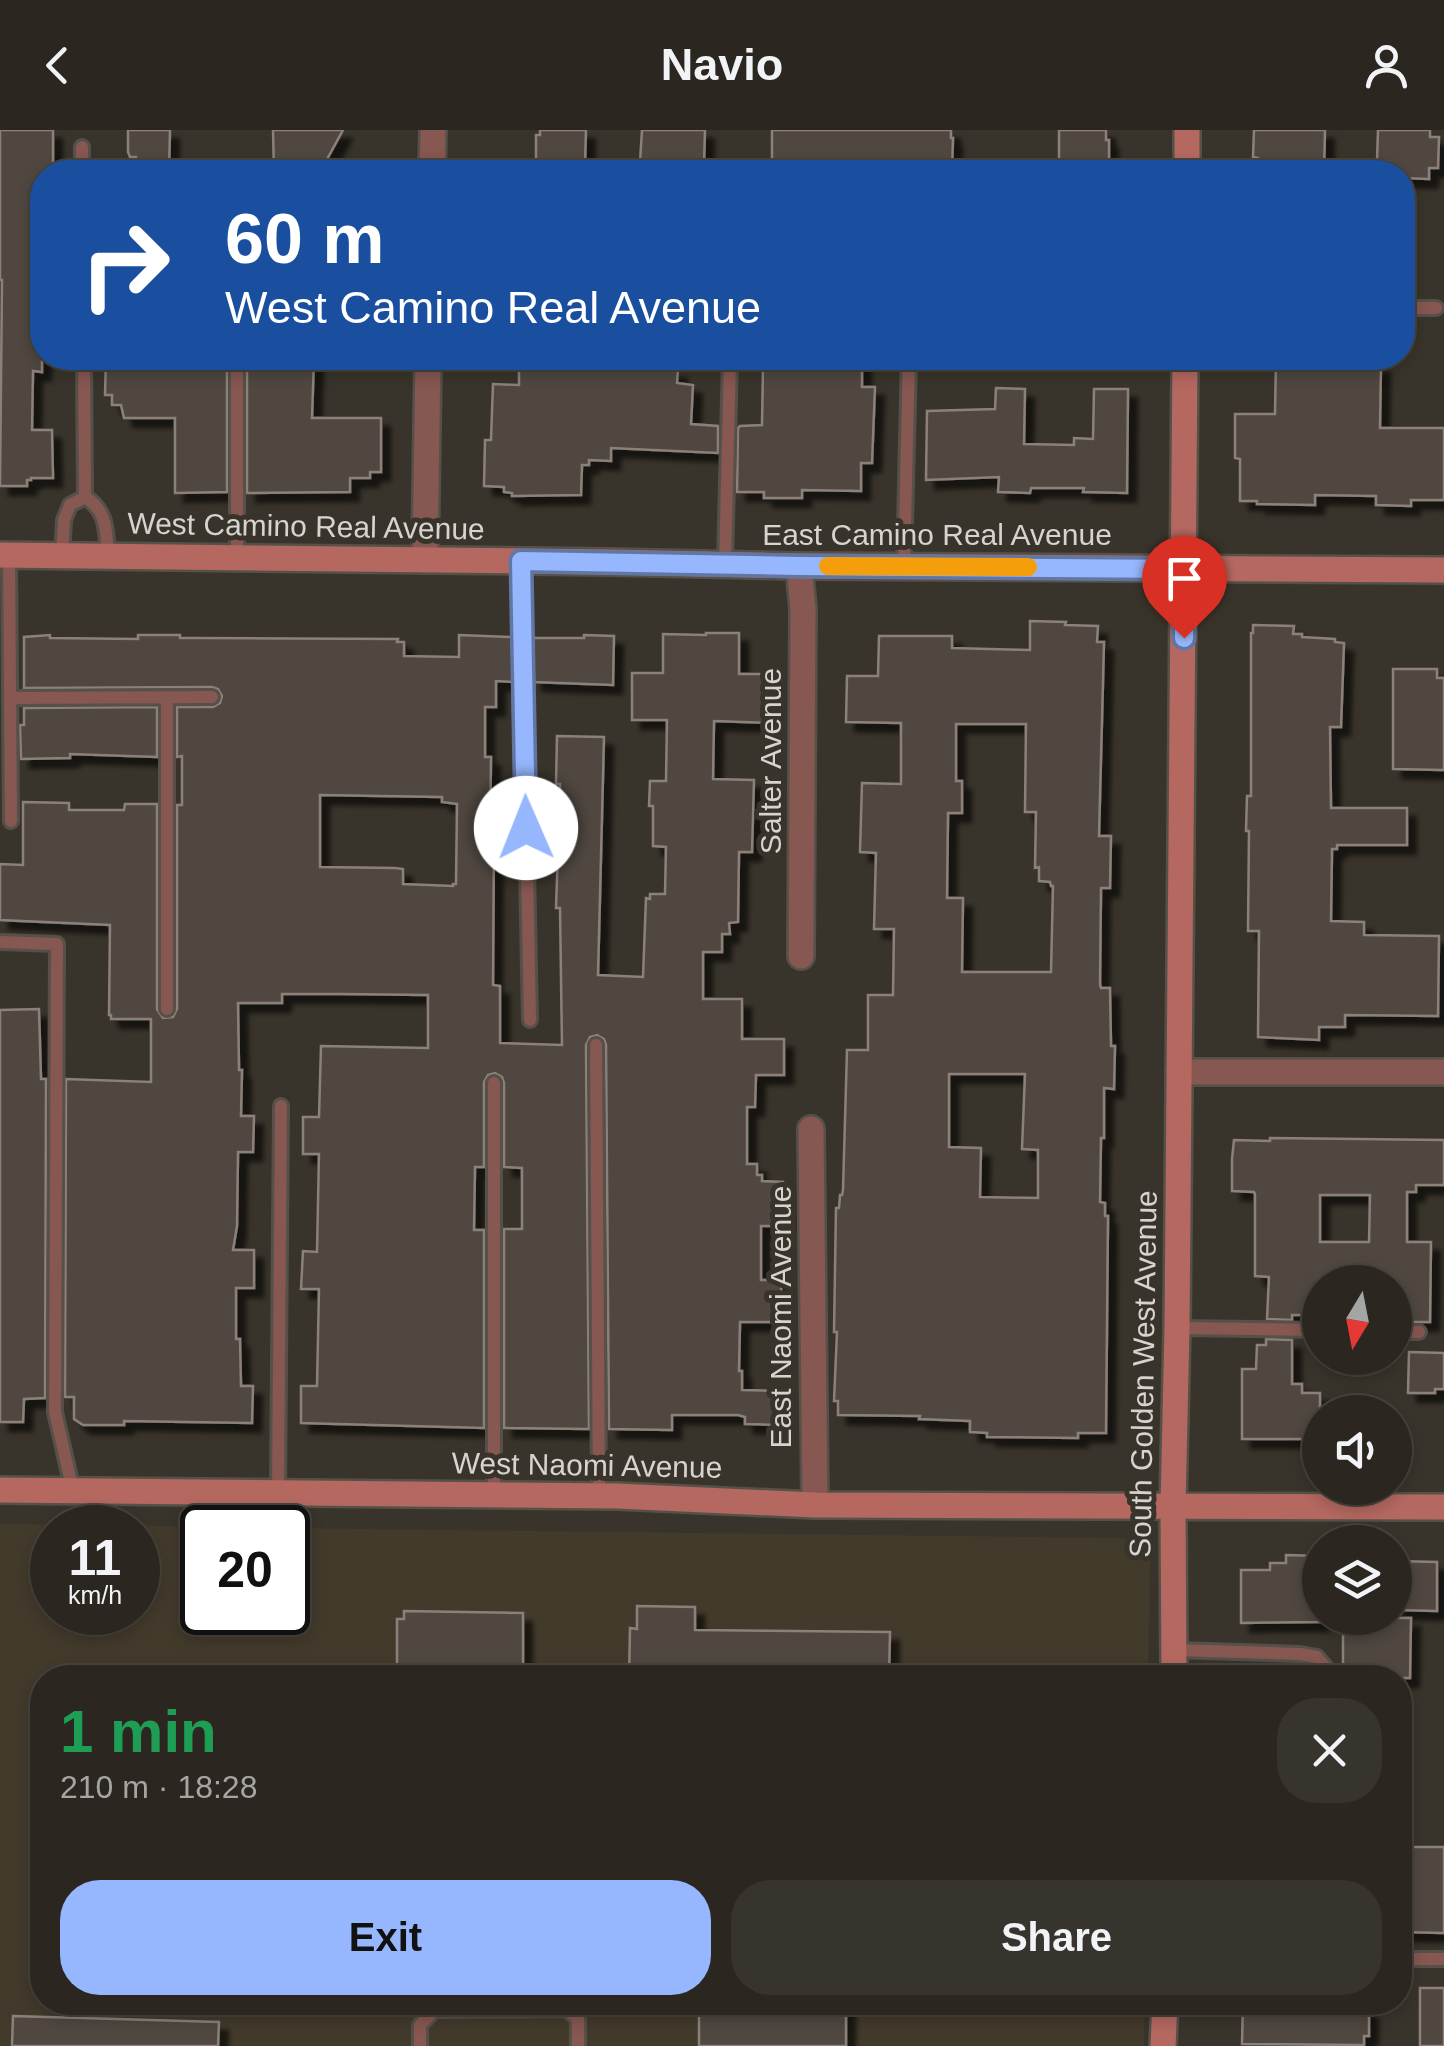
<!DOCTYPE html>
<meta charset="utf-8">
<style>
body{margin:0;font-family:Arial,sans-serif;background:#37332d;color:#f1f3f6;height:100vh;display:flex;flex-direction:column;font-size:38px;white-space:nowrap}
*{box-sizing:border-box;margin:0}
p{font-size:32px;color:#a6a5a5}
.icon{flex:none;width:55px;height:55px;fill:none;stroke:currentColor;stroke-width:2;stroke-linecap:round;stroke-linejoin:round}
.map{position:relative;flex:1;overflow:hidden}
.details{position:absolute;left:30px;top:1535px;width:1382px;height:350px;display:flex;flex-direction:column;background:#2b2720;border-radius:40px;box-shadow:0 5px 15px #0003,0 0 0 2px #47443e}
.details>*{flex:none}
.hud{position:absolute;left:30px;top:30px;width:1385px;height:210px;border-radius:40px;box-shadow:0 5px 15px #0003,0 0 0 2px #47443e;background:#1a4fa0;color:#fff;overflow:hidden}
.needle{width:65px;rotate:190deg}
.fabs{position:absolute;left:1302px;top:1135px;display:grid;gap:20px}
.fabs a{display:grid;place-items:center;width:110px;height:110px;border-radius:50%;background:#2b2720;box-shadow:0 5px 15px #0003,0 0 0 2px #47443e;font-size:50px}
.speed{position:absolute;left:30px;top:1375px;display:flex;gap:20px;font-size:50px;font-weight:700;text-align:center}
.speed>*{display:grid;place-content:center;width:130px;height:130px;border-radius:50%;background:#2b2720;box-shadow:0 5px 15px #0003,0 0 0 2px #47443e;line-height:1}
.speed small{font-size:25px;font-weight:400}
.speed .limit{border:5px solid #111;border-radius:15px;background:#fff;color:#111}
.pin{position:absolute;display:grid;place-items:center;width:85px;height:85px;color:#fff;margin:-102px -42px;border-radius:50% 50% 50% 0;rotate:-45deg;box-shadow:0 0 10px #0007}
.pin .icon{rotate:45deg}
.me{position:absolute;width:110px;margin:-55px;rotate:359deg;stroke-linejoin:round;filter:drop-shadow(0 0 8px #0008)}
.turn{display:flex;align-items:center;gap:35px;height:210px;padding:0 30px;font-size:45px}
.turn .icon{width:130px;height:130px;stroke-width:2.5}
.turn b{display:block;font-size:70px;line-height:85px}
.round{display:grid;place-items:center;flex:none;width:105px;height:105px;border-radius:40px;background:#37332d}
.overview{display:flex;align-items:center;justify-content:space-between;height:170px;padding:0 30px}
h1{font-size:60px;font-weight:600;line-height:75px;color:#1e9e55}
.action{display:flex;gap:20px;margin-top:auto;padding:20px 30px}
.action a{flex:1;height:115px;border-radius:40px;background:#96b6fd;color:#111;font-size:40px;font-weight:600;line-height:115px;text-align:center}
.action a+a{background:#37332d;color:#f1f3f6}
header{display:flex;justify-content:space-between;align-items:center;height:130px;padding:0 30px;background:#2b2720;font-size:45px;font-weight:600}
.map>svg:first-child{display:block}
</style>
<header><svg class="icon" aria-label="back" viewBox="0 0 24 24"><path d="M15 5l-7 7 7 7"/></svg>Navio<svg class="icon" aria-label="person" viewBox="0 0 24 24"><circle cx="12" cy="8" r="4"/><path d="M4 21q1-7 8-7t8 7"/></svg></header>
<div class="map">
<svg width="1444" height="1916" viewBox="0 0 1444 1916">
<defs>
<filter id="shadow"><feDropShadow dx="9" dy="9" stdDeviation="2.5" flood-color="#0009"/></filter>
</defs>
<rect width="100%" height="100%" fill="#39342b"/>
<path fill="#423a2b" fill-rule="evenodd" d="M0 1394 248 1397 202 1398V1482H288V1398L1120 1408 1133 1411 1144 1420 1150 1430 1148 1547 42 1548V1872H1144V1916H0ZM52 1398H138V1482H52Z"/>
<path fill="#504640" stroke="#8c817a" stroke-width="2.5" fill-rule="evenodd" filter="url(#shadow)" d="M0 0H53V42H42V56H35L33 174H42V242L33 241 32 300H52L53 348H31V350H27V356H0L2 150H0Z
M128 0H170L169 42H136V27H130L128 22Z
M273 0H343L320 42H274Z
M540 0H586L585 34 536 32V5H540Z
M642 0H705L704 34 640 32Z
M772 0H951V8H953L952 42H917V33L853 32V42H772Z
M1059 0H1106V10H1109V37L1059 38Z
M1254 0H1325L1324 42H1258V28L1253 27Z
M1378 0H1430V7H1439L1438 38H1429V49L1402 48V42H1396V38L1389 37V32L1377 31Z
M106 228H227V362L175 363V288H124L121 275H112V265H105Z
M247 228H314L312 288H381V342H370V348H350V362L247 363Z
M519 228H637V238L678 240 677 253 693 255 691 294 718 296V323L611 318V331L589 330V335H582L581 365 512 366V363L504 362V357L484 356 485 310H491L493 254 519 255Z
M1276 228H1354V233L1381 234 1380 298H1444V370H1411V376L1376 375V366L1315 365V375L1257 374V371H1240V329L1235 328V284H1275Z
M820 229H862V257H875L872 333H861V361L802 360V368H764V362H737L738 298 740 296 762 295 763 237 820 236Z
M996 258 1025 259 1024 314 1074 315V308L1093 309 1094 259H1128L1127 363 1083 362 1084 358H1031L1030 363 998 362 999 347 926 350 927 281 995 279Z
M1030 491 1066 492 1065 495 1098 496 1097 512H1104L1099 706H1111L1110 758H1101L1100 854 1101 858H1110L1111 916H1115L1114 959 1104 958V1008H1101L1100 1072 1105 1073V1086H1108L1106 1303H1078V1308L987 1307V1303L970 1302V1291L919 1289 920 1286 838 1285V1271H834L837 1202H834L836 1078H839L840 1065H842L843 1060 847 920H868V865H893L894 799H874L876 723 860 722 862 653 901 654V593L846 592 847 546H878L879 506H952V518L1030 520ZM956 594H1026L1025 682H1036L1035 738 1039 737V751L1050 752 1051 756H1053L1051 842H962L963 768H947L948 683H962V651H956ZM949 944H1025L1022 1019 1038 1020V1068L980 1067 981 1018 949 1017Z
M1253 495 1294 496 1293 504H1302V507L1335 509V512L1344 513 1341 597H1330L1331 678H1407V715H1337V719H1332L1331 791 1364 792V805L1439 806 1438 886 1345 885V897H1319V910L1258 907 1259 801H1248L1249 701H1246L1247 666H1251V503H1253Z
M706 503H739V544H771L770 593 714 591 713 649 754 650 752 722H739L738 792 729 793 730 804H722V822H703V869H742V909H784V945H756L755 977H747V1034H757V1045H762V1051L783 1052V1096H761V1150H781L782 1192H740L739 1241H742V1260L778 1261 777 1295 745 1294V1287L738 1285H672V1300L609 1299 606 915 604 909 597 905 590 907 586 915 589 1299 504 1298V1099H522V1038L504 1037V953L502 947 495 943 488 945 484 952V1037H475L474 1100H484V1298L301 1293V1256H317L319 1159H301L303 1121 317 1122 319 1024H303V987H319L321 916 428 918V865L341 864H282V873H238L239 940H242L241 986H254L253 1022H238L237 1096 233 1120H254V1158H236V1209H240L241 1256H253L252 1293 124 1291V1295H83L74 1289V1267H65L66 949 151 952V889H111V885H109L110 795 0 790V734L23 735V672L69 673V680H124L125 674H157V879L163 888 173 887 177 879V675H182V626L177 627V577H213L220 573 222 566 218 559 212 557 24 558V507L50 505V508L138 509V505H180V508H192L398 509 397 512H404V526L459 527V505L512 507 513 552 496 551V577H485V627H491L490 709H494L493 855 500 856V913L562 915 560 778H556L560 663V654H556L557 606 604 607 598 845 643 847 646 768 650 769V764H665L666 717 653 716V676H649L650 651H666L667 590H632V543H663V504L706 505ZM320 665 442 667V672L457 674 456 754H453V756L403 754V739L395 738 320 737Z
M584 505 614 506 613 555 533 552V508H584Z
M1393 539H1437V548H1444V640L1393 639Z
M157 577V627L70 624V628L21 629 20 595H24V578Z
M39 879 41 949H46L45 1268 24 1269 23 1292H0V880Z
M1270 1008 1444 1010V1055H1416V1062H1407V1112H1431L1430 1192H1398L1399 1164H1395V1152H1320V1185H1292V1190L1267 1189 1269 1147 1255 1146V1064L1254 1062 1232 1061V1029L1234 1010 1270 1011ZM1320 1065H1370L1369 1112H1320Z
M1266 1209 1292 1210V1254H1302V1263H1320V1309H1242V1239H1256L1257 1215H1266Z
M1409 1222 1444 1223V1259H1435V1263H1408Z
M1286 1425 1320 1426V1492L1241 1493V1440H1270V1433H1286Z
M1395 1431 1437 1432V1481L1395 1480Z
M637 1476 695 1477V1500L890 1502 889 1548H629L630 1498 637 1499Z
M404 1481 523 1483V1548H397V1489H404Z
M1343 1488H1411L1410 1548H1343Z
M1400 1717H1444V1803L1400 1802Z
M1420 1858H1444V1916H1420Z
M699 1872H846V1916H699Z
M1243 1872H1364V1880H1369V1906H1364V1915L1242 1914Z
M13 1886 219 1892 218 1916H12Z"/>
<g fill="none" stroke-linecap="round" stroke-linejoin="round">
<defs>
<path id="lane" d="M82 17V42
M1402 178H1436
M84 228 85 367
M237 228V428
M9 425 11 691
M62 426 64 390 70 375 85 367C108 381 106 402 108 427
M521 431 530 890
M725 435 730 228
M904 436 909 228
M10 568 212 567
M167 568V879
M0 812 57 814 55 1282 73 1361
M596 915 599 1366
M1177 1198 1320 1200
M1395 1202H1419
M278 1363 281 976
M494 1365V953
M1175 1520 1300 1524 1317 1527 1327 1539V1548
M1400 1829H1444
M420 1916V1895L435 1880 567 1879 578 1889V1916"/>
<path id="street" d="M432 42 433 0
M425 430 428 228
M799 436 803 479 801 826
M1179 942H1444
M811 999 815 1375"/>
<path id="secondary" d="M1187 42V0
M0 425 610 432 799 436 1444 440
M0 1360 617 1366 815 1375 1444 1377
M1174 1548 1173 1376 1177 1198 1185 228
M1163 1916 1165 1872"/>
</defs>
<use href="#lane" stroke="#555148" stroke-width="18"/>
<use href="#street" stroke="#555148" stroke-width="30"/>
<use href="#secondary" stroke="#555148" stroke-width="30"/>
<use href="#lane" stroke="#875751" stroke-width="12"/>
<use href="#street" stroke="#875751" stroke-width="25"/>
<use href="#secondary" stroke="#b46860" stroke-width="25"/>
</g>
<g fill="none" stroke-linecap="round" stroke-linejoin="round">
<defs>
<path id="route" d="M526 698 521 431 799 436 1185 439 1184 508"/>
</defs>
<use href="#route" stroke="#6276a4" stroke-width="25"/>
<use href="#route" stroke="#96b6fd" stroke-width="18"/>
<path stroke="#f59e0b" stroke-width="18" d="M828 436 1028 437"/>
</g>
<g text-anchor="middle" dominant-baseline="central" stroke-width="10" stroke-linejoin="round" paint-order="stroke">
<g font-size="30" fill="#d7d3ce" stroke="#39342b">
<text transform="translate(306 396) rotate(1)">West Camino Real Avenue</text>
<text x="937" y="404">East Camino Real Avenue</text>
<text transform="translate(770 631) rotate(-90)">Salter Avenue</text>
<text transform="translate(780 1187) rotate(-90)">East Naomi Avenue</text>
<text transform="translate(1143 1244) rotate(-89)">South Golden West Avenue</text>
<text transform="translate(587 1335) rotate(1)">West Naomi Avenue</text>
</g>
</g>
</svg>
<div class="fabs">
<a><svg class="needle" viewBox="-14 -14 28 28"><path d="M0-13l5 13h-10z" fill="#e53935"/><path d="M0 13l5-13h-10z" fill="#a6a5a5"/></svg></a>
<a><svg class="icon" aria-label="sound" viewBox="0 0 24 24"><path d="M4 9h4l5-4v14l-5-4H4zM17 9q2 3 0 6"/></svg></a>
<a><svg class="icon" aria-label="layers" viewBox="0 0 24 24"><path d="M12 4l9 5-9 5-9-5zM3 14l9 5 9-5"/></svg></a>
</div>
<div class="speed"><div>11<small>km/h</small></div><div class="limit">20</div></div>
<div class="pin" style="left:1184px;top:508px;background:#d93025"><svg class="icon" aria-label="arrive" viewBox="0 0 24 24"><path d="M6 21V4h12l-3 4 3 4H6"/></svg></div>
<svg class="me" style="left:526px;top:698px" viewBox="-20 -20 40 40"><circle r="19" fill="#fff"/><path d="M0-13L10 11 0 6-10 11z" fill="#96b6fd"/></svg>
<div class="hud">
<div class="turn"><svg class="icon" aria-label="right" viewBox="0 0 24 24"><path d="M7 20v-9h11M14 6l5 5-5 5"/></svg><div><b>60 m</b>West Camino Real Avenue</div></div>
</div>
<section class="details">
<div class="overview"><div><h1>1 min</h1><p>210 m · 18:28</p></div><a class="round"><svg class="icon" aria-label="close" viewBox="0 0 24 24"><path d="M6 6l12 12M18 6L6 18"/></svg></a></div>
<div class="action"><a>Exit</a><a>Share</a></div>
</section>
</div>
